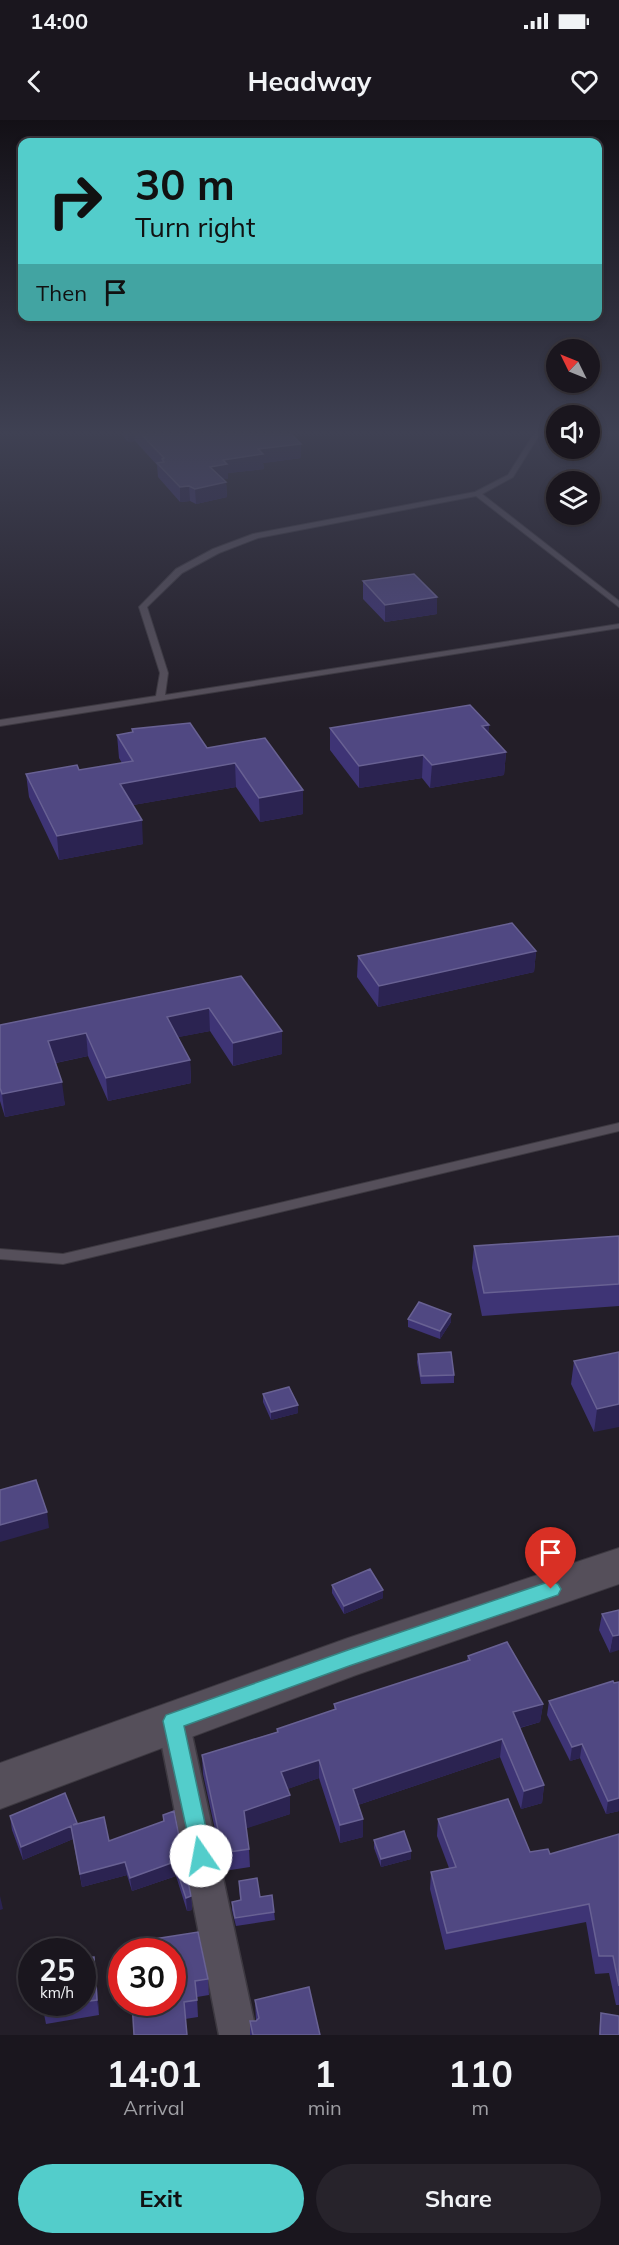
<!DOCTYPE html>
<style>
body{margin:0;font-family:Mulish,sans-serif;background:#27232b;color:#f1f3f6;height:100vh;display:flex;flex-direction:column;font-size:22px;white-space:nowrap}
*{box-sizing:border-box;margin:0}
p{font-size:20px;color:#9f9fa4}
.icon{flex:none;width:33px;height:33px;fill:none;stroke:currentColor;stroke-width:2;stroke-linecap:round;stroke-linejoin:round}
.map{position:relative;height:1915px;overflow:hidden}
.panel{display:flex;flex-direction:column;background:#1a161e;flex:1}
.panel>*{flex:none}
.banner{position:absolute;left:18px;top:18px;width:584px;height:183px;border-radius:12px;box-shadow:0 3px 9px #0003,0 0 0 2px #38353c;background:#53cdcb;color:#111;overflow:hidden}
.needle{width:39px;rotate:313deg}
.tools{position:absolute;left:546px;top:219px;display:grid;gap:12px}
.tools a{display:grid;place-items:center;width:54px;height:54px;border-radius:50%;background:#1a161e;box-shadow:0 3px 9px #0003,0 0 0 2px #38353c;font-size:30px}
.speed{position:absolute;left:18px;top:1818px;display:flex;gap:12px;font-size:30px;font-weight:700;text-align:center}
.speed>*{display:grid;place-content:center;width:78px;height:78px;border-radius:50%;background:#1a161e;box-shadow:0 3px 9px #0003,0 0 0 2px #38353c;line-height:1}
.speed small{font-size:15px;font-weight:400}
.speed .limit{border:9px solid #d22;background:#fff;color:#111}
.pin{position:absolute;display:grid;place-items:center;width:51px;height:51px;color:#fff;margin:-62px -26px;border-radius:50% 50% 50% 0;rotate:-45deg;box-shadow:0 0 6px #0007}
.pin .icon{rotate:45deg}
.me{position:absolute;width:66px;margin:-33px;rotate:348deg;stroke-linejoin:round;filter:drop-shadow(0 0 4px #0008)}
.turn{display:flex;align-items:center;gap:21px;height:126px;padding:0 18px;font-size:27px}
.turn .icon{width:78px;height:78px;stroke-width:2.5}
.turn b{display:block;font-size:42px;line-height:51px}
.then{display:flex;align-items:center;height:57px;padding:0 18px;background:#0003;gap:12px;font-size:22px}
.eta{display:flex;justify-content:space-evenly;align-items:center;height:102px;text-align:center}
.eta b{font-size:36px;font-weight:700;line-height:42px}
.cta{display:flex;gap:12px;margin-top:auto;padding:12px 18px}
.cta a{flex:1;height:69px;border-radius:36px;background:#53cdcb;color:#111;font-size:24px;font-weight:700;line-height:69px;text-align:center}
.cta a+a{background:#27232b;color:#f1f3f6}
.status{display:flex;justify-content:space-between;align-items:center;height:42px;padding:0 30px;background:#1a161e;direction:ltr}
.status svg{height:16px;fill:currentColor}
header{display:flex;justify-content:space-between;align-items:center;height:78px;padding:0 18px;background:#1a161e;font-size:27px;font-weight:700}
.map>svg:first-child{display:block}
</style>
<div class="status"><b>14:00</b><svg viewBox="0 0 49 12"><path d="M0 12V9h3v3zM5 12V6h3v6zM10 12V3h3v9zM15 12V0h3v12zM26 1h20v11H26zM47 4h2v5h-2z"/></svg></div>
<header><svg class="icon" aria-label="back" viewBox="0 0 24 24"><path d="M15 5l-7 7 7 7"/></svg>Headway<svg class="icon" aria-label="heart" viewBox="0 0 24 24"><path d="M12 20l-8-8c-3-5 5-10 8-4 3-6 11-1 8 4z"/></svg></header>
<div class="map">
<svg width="619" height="1915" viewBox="0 0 619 1915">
<rect width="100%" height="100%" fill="#231e28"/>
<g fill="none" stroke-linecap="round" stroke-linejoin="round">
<defs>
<path id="service" d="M535 312H541L513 357 482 374 619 481V487L476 376 258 418 219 433 182 453 147 487 168 553 165 575 619 504V508L0 606V600L156 576 160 553 139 487 176 449 213 429 253 414 475 372 508 355Z
M619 1003V1011L63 1144 0 1139V1129L63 1134Z"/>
<path id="minor" d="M173 1586 185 1591 189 1601 257 1915H219L157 1601 161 1591Z"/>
<path id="secondary" d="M619 1428V1464L356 1555 0 1689V1643L348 1518Z"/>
</defs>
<use href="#service" stroke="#3d3941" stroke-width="2"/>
<use href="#minor" stroke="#3d3941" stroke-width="3"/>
<use href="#secondary" stroke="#3d3941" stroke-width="2"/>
<use href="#service" fill="#554f5a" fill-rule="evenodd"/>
<use href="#minor" fill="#554f5a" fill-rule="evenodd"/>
<use href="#secondary" fill="#554f5a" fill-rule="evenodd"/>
</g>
<path fill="#3e3475" d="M120 312H289L301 338 263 343 264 349 228 353V359H223L226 362 227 377 196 384 190 381 180 382 158 357 157 345 135 321 128 322Z
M363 461 437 477V494L385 502 363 479Z
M489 605 488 613 506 632 504 655 430 668 422 658 359 668 330 630V608Z
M132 609 207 628 265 618 303 694 260 702 236 667 133 685 143 724 59 740 29 677 26 654 79 650 122 643 119 638 117 615 132 612Z
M536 831 534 852 378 887 357 857 358 836Z
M241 856 282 911V934L233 946 210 911 178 917 190 940 191 963 108 981 88 936 56 943 65 985 5 997 0 981V905Z
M619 1116V1186L482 1196 472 1148 474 1126Z
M408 1199 451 1202 440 1219 408 1207Z
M619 1232 594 1312 571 1264 574 1241Z
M418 1234 454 1255V1263L421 1264 417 1242Z
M263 1274 298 1285V1293L271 1300 263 1282Z
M332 1465 383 1478 344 1494 332 1473Z
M619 1490 610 1533 599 1510 602 1494Z
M468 1536 543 1584 540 1602 520 1608 544 1665 542 1683 521 1689 500 1637 358 1685 363 1717 340 1723 319 1658 287 1669 290 1675V1694L246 1708 249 1729 250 1747 224 1751 203 1654 202 1635 277 1612V1609L334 1590V1584L467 1541Z
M619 1562V1691L606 1694 580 1638 570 1641 547 1595 549 1581Z
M163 1695 191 1776 192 1790 187 1791 176 1756 132 1771 127 1755 82 1767 73 1719 23 1740 12 1710 10 1696 77 1704 109 1721 163 1702Z
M438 1699 530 1732 550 1734 619 1714V1885H616L609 1853 595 1854 586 1802 445 1830 430 1769 431 1752 449 1748 437 1716Z
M374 1720 411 1731V1739L381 1747 374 1728Z
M239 1761 260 1777 274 1792 275 1800 236 1806 232 1790V1782L240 1780Z
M172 1832 208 1859 209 1875 197 1877 198 1897 185 1899Z
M94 1837 96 1852 99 1895 46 1904 43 1889Z
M255 1880 320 1915H250V1901H256Z
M601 1893 619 1915H599L600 1901Z"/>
<path fill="#2b2351" d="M128 312H134L135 321 128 322Z
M301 324V338L263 343 264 349 228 353V359L210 361V347L223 340 258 329Z
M226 362 227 377 196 384 195 369Z
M189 366 190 381 180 382V367Z
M437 477V494L385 502V485Z
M489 605 487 628 482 606Z
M506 632 504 655 430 668 432 645Z
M423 635 422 658 359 668V646Z
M235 643 236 667 122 687 120 664Z
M303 670V694L260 702 259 678Z
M142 700 143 724 59 740 57 716Z
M536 831 534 852 378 887 379 866Z
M209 888 210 911 169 919 167 897Z
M282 911V934L233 946V923Z
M86 913 88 936 50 944 48 921Z
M190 940 191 963 108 981 106 958Z
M62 962 65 985 5 997 2 974Z
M451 1194V1202L440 1219V1211Z
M619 1284V1307L594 1312 597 1289Z
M298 1285V1293L271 1300V1292Z
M47 1392 49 1408 0 1422V1405Z
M383 1470V1478L344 1494V1486Z
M619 1515V1530L610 1533 613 1516Z
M543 1584 540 1602 511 1610 513 1592Z
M502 1619 500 1637 352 1687 353 1669Z
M582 1624 580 1638 570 1641 572 1627Z
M319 1640V1658L282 1671 281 1652Z
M544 1665 542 1683 521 1689 524 1671Z
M290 1675V1694L245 1709 244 1691Z
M619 1678V1691L606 1694 608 1681Z
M363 1699V1717L340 1723V1705Z
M71 1706 73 1719 23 1740 21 1727Z
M411 1731V1739L381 1747V1739Z
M125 1742 127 1755 82 1767 80 1754Z
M174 1742 176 1756 132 1771 130 1758Z
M0 1776 3 1789 0 1790Z
M191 1776 192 1790 187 1791 186 1778Z
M94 1837 96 1852 99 1895 97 1880Z"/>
<path fill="#504882" stroke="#686193" stroke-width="1.5" d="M139 312H289L301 324 258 329 263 334 223 340 227 344 210 347 226 362 195 369 189 366 180 367 157 343 164 342 162 339 164 338Z
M414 454 437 477 385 485 363 461Z
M470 585 489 605 482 606 506 632 432 645 423 635 359 646 330 608Z
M190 603 207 628 265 618 303 670 259 678 235 643 120 664 142 700 57 716 26 654 77 645 79 650 133 641 117 615 133 612 132 609Z
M512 803 536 831 379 866 358 836Z
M241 856 282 911 233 923 209 888 167 897 190 940 106 958 86 913 48 921 62 962 2 974 0 968V905Z
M619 1116V1164L484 1173 474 1126Z
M419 1182 451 1194 440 1211 408 1199Z
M451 1232 454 1255 421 1256 418 1234Z
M619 1232V1284L597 1289 574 1241Z
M289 1267 298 1285 271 1292 263 1274Z
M36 1360 47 1392 0 1405V1370Z
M370 1449 383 1470 344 1486 332 1465Z
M619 1490V1515L613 1516 602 1494Z
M507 1522 543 1584 513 1592 544 1665 524 1671 502 1619 353 1669 363 1699 340 1705 319 1640 281 1652 290 1675 244 1691 249 1729 223 1733 202 1635 278 1612 277 1609 336 1589 334 1584 470 1540 468 1536Z
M613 1561 614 1563 619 1562V1678L608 1681 582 1624 572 1627 549 1581Z
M65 1673 77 1703 73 1705 104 1697 109 1721 164 1701 163 1695 174 1691 191 1776 186 1778 174 1742 130 1758 125 1742 80 1754 71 1706 21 1727 10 1696Z
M508 1679 530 1732 548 1729 550 1734 619 1714V1866L613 1836H599L589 1784 447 1813 431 1752 456 1747 438 1699Z
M404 1711 411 1731 381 1739 374 1720Z
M257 1758 260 1777 272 1775 274 1792 235 1798 232 1782 241 1780 239 1761Z
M198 1812 208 1859 195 1861 197 1880 184 1882 187 1915H134L132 1882H172V1832H129V1823Z
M94 1837 97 1880 82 1882V1838Z
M309 1867 320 1915H253L250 1901H256L259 1898 255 1880Z
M43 1882H82L43 1889Z
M601 1893 619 1896V1915H600Z"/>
<linearGradient id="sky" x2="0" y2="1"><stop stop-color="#131016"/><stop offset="0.54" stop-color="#3f4153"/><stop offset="1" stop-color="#3f4153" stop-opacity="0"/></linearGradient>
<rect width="619" height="580" fill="url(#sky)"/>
<path fill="#53cdcb" stroke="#368584" stroke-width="1.5" d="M551 1461 558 1464 561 1469 558 1475 349 1546 184 1606 212 1736 208 1743 201 1746 194 1743 163 1601 166 1595 348 1530Z"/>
</svg>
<div class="tools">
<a><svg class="needle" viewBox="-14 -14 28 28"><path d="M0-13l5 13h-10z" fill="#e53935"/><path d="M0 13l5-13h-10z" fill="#9f9fa4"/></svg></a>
<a><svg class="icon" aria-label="sound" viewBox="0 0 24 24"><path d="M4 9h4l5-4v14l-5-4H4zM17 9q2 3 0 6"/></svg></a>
<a><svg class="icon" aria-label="layers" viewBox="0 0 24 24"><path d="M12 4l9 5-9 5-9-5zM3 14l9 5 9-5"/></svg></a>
</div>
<div class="speed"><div>25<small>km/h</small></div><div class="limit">30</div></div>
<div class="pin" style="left:551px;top:1469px;background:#d93025"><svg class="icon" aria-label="arrive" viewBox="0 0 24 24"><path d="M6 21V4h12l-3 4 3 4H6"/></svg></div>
<svg class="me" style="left:201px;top:1736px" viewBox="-20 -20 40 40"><circle r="19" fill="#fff"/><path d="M0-13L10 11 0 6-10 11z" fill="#53cdcb"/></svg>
<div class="banner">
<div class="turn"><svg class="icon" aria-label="right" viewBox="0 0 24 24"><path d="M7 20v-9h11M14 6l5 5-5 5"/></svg><div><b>30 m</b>Turn right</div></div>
<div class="then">Then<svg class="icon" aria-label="arrive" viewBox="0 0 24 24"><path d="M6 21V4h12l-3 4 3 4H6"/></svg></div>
</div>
</div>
<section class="panel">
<div class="eta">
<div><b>14:01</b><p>Arrival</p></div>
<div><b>1</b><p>min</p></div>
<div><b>110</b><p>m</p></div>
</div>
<div class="cta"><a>Exit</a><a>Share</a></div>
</section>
